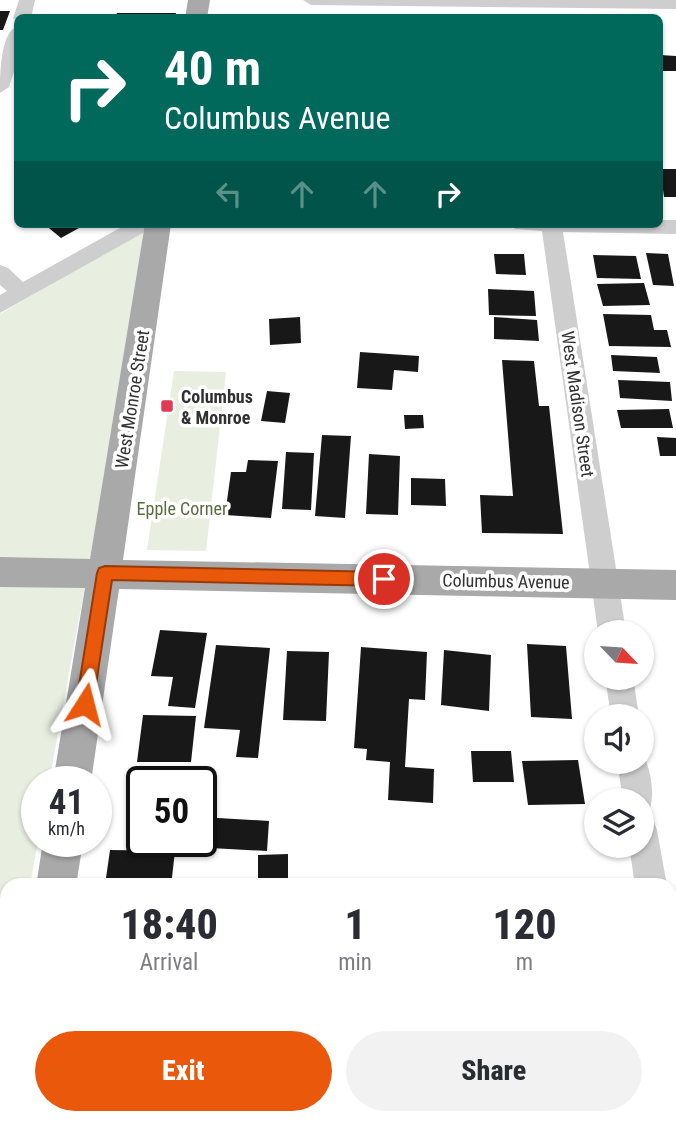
<!DOCTYPE html>
<style>
body{margin:0;font-family:"Roboto Condensed",sans-serif;background:#f2f2f3;color:#2b2b33;height:100vh;display:flex;flex-direction:column;font-size:26px;white-space:nowrap}
*{box-sizing:border-box;margin:0}
p{font-size:23px;color:#7c7c81}
.icon{flex:none;width:38px;height:38px;fill:none;stroke:currentColor;stroke-width:2;stroke-linecap:round;stroke-linejoin:round}
.map{position:relative;flex:1;overflow:hidden}
.panel{position:absolute;left:0px;top:878px;width:677px;height:247px;display:flex;flex-direction:column;background:#fff;border-radius:21px 21px 0 0;box-shadow:0 2px 5px #0004}
.panel>*{flex:none}
.banner{position:absolute;left:14px;top:14px;width:649px;height:214px;border-radius:10px;box-shadow:0 2px 5px #0004;background:#00695c;color:#fff;overflow:hidden}
.needle{width:46px;rotate:115deg}
.fabs{position:absolute;left:584px;top:620px;display:grid;gap:14px}
.fabs a{display:grid;place-items:center;width:70px;height:70px;border-radius:50%;background:#fff;box-shadow:0 2px 5px #0004;font-size:35px}
.speed{position:absolute;left:21px;top:766px;display:flex;gap:14px;font-size:35px;font-weight:700;text-align:center}
.speed>*{display:grid;place-content:center;width:91px;height:91px;border-radius:50%;background:#fff;box-shadow:0 2px 5px #0004;line-height:1}
.speed small{font-size:18px;font-weight:400}
.speed .limit{border:4px solid #111;border-radius:10px;background:#fff;color:#111}
.pin{position:absolute;display:grid;place-items:center;width:60px;height:60px;color:#fff;margin:-30px;border:4px solid #fff;border-radius:50%;box-shadow:0 2px 7px #0007}
.me{position:absolute;width:77px;margin:-38px;rotate:9deg;stroke-linejoin:round;filter:drop-shadow(0 0 5px #0008)}
.turn{display:flex;align-items:center;gap:24px;height:147px;padding:0 35px;font-size:32px}
.turn .icon{width:91px;height:91px;stroke-width:2.5}
.turn b{display:block;font-size:49px;line-height:60px}
.lanes{display:flex;align-items:center;height:66px;padding:0 35px;background:#0003;justify-content:center;gap:35px;direction:ltr}
.lanes .off{opacity:.35}
.eta{display:flex;justify-content:space-evenly;align-items:center;height:119px;text-align:center}
.eta b{font-size:42px;font-weight:800;line-height:49px}
.action{display:flex;gap:14px;margin-top:auto;padding:14px 35px}
.action a{flex:1;height:80px;border-radius:42px;background:#ea580c;color:#fff;font-size:28px;font-weight:800;line-height:80px;text-align:center}
.action a+a{background:#f2f2f3;color:#2b2b33}
.map>svg:first-child{display:block}
</style>
<div class="map">
<svg width="676" height="1124" viewBox="0 0 676 1124">
<rect width="100%" height="100%" fill="#fff"/>
<path fill="#e8eee0" d="M142 231 150 233 49 782H37L38 842 30 885 7 886V1013L0 1052V314Z
M174 371 226 372 206 551 147 550Z"/>
<path fill="#181818" d="M0 11H10L3 30H0Z
M117 13H176L175 18H115Z
M660 55 676 56V71H660Z
M660 169H676V197H664Z
M44 224H74L79 228 61 238Z
M646 253 668 254 674 286 653 285Z
M494 254H524L526 275 496 274Z
M593 255 636 256 641 279 597 278Z
M644 283 650 305 603 306 597 284Z
M488 289 534 291 536 316 489 315Z
M603 314 651 315 654 330H667L671 347 609 346Z
M300 317 301 343 270 345 269 319Z
M494 317 537 320 539 341 494 339Z
M360 352 419 356 418 372 394 370 392 390 357 388Z
M611 355 657 357 660 373 613 371Z
M502 360 534 361 539 406H549L563 534 482 533 480 495 513 496Z
M618 380 670 382 672 401 620 398Z
M267 391 290 393 285 423 261 421Z
M669 409 673 428H621L617 410Z
M404 415H423L424 428 405 429Z
M322 435 351 436 345 518 315 516Z
M657 437 676 438V456H660Z
M286 452 314 453 311 510 282 509Z
M369 454 400 456 398 515 366 514Z
M248 460 278 461 271 518 225 515 231 472H246Z
M411 478 445 479 446 506 411 505Z
M160 630 207 633 195 708 168 706 173 677 151 676Z
M527 644 566 646 572 719 531 717Z
M216 645 270 648 258 758 236 757 240 730 204 728Z
M361 647 427 652 425 700 409 699 405 767 434 769 433 803 388 800 390 762 366 760 367 749 354 748Z
M444 650 491 655 489 711 441 705Z
M287 651 329 652 326 721 283 720Z
M143 715 196 716 191 762H137Z
M471 751H511L514 782H473Z
M578 760 585 804 528 805 522 761Z
M135 784H142V834H130Z
M201 817 269 821 267 851 192 847 193 842H201Z
M110 850 175 851 171 886 105 885Z
M288 854V886H258V855Z
M246 1118H318L317 1124H278Z"/>
<g fill="none" stroke-linecap="round" stroke-linejoin="round">
<path fill="#cecece" fill-rule="evenodd" d="M19 0H35L31 18H18V22L13 18Z
M303 0H676V9L311 5Z
M18 26V60L9 87 0 93C0 76 0 31 18 26Z
M660 220H676V234L563 232 626 632H598L542 231 515 229 512 224H660Z
M127 224H153L150 229 0 313V295L7 291 0 285V265L8 268 23 282Z
M605 677H633L639 716H611Z
M642 751C650 768 656 793 649 811L642 813V800H623L617 761H642Z
M642 815 653 819 657 830 667 886H635L629 845H642Z
M670 997 676 1000V1068L670 1066Z"/>
<path fill="#a9a9a9" fill-rule="evenodd" d="M188 0H210L207 18H185Z
M145 224H171L123 560 676 570V600L119 589 91 782H53L85 588 0 587V557L90 559Z
M43 842H83L76 886H36Z
M7 1100V1118H42V1124H0L3 1102Z"/>
</g>
<path fill="#ea580c" stroke="#983908" stroke-width="2" d="M105 566 384 572 390 574 392 579 390 584 384 586 112 580 93 704 91 710 85 712 78 710 76 704 97 573 99 568Z"/>
<rect fill="#e23954" stroke="#fff" stroke-width="2.5" x="160" y="399" width="14" height="14" rx="3.5"/>
<g text-anchor="middle" dominant-baseline="central" stroke-width="7" stroke-linejoin="round" paint-order="stroke">
<g font-size="18" font-weight="bold" fill="#313131" stroke="#fff" text-anchor="start">
<text x="181" y="396">Columbus<tspan x="181" dy="21">&amp; Monroe</tspan></text>
</g>
<g font-size="18" fill="#313131" stroke="#fff">
<text transform="translate(132 399) rotate(-81)">West Monroe Street</text>
<text transform="translate(578 404) rotate(82)">West Madison Street</text>
<text transform="translate(506 581) rotate(1)">Columbus Avenue</text>
</g>
<g font-size="18" fill="#586d3f" stroke="#fff">
<text x="182" y="508">Epple Corner</text>
</g>
</g>
</svg>
<div class="fabs">
<a><svg class="needle" viewBox="-14 -14 28 28"><path d="M0-13l5 13h-10z" fill="#e53935"/><path d="M0 13l5-13h-10z" fill="#7c7c81"/></svg></a>
<a><svg class="icon" aria-label="sound" viewBox="0 0 24 24"><path d="M4 9h4l5-4v14l-5-4H4zM17 9q2 3 0 6"/></svg></a>
<a><svg class="icon" aria-label="layers" viewBox="0 0 24 24"><path d="M12 4l9 5-9 5-9-5zM3 14l9 5 9-5"/></svg></a>
</div>
<div class="speed"><div>41<small>km/h</small></div><div class="limit">50</div></div>
<div class="pin" style="left:384px;top:579px;background:#d93025"><svg class="icon" aria-label="arrive" viewBox="0 0 24 24"><path d="M6 21V4h12l-3 4 3 4H6"/></svg></div>
<svg class="me" style="left:85px;top:704px" viewBox="-20 -20 40 40"><path d="M0-17L14 15 0 8-14 15z" fill="#ea580c" stroke="#fff" stroke-width="4"/></svg>
<div class="banner">
<div class="turn"><svg class="icon" aria-label="right" viewBox="0 0 24 24"><path d="M7 20v-9h11M14 6l5 5-5 5"/></svg><div><b>40 m</b>Columbus Avenue</div></div>
<div class="lanes"><svg class="icon off" aria-label="left" viewBox="0 0 24 24"><path d="M17 20v-9H6M10 6l-5 5 5 5"/></svg><svg class="icon off" aria-label="ahead" viewBox="0 0 24 24"><path d="M12 20V5M6 11l6-6 6 6"/></svg><svg class="icon off" aria-label="ahead" viewBox="0 0 24 24"><path d="M12 20V5M6 11l6-6 6 6"/></svg><svg class="icon" aria-label="right" viewBox="0 0 24 24"><path d="M7 20v-9h11M14 6l5 5-5 5"/></svg></div>
</div>
<section class="panel">
<div class="eta">
<div><b>18:40</b><p>Arrival</p></div>
<div><b>1</b><p>min</p></div>
<div><b>120</b><p>m</p></div>
</div>
<div class="action"><a>Exit</a><a>Share</a></div>
</section>
</div>
